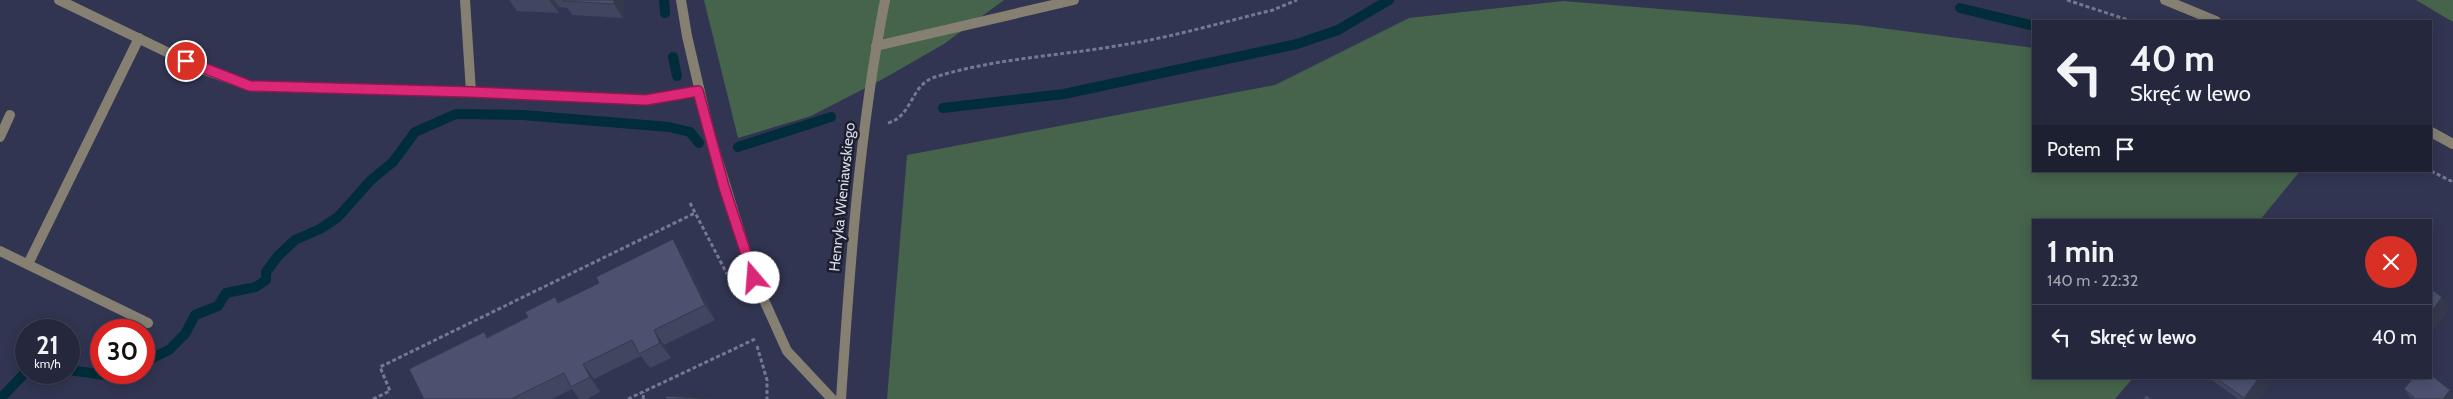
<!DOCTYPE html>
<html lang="pl">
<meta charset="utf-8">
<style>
body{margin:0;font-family:Cabin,sans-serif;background:#313448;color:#f1f3f6;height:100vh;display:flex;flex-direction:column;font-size:19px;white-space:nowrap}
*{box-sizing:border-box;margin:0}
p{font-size:16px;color:#a3a6b0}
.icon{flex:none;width:28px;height:28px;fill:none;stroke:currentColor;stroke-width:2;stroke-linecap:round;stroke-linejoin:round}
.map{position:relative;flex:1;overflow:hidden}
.details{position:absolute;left:2032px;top:219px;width:400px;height:160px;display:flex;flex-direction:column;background:#25283d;border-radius:0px;box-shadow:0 2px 12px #0003,0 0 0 1px #424457}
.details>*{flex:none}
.guide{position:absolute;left:2032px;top:20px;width:400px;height:152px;border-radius:0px;box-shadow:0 2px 12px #0003,0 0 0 1px #424457;background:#25283d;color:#f1f3f6;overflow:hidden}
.speed{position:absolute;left:15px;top:319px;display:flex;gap:10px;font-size:25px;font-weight:700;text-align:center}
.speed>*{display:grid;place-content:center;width:65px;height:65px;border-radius:50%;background:#25283d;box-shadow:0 2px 12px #0003,0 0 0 1px #424457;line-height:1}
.speed small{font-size:12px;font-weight:400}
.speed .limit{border:8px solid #d22;background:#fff;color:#111}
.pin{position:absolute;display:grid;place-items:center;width:42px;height:42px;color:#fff;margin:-21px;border:2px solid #fff;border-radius:50%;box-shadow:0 1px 5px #0007}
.me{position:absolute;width:55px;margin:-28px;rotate:342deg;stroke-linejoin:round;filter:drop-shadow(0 0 4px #0008)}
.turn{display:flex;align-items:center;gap:18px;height:105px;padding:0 15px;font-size:22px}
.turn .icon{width:65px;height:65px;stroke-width:2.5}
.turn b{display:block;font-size:35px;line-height:42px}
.then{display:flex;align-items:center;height:48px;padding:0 15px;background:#0003;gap:10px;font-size:19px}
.round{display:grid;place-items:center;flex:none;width:52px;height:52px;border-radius:26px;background:#313448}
.overview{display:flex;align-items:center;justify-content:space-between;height:85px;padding:0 15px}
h1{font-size:30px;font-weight:700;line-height:38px}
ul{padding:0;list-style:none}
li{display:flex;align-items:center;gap:15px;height:65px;padding:0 15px;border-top:1px solid #424457}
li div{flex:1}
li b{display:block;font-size:19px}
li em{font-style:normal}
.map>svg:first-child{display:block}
</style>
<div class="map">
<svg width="2453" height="399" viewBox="0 0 2453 399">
<rect width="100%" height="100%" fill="#313551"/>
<path fill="#46634b" d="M704 0H1004L944 44 883 79 811 116 738 138Z
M2416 0H2453V22Z
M1563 1 1858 25 2034 48V171H2300L2260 220H2034V378H2133L2115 399H887L907 155 1275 85 1409 18Z"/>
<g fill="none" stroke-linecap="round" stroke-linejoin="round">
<path stroke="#002d39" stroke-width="10" d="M664 0 665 13
M1960 8 2034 26
M673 57 677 76
M943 108 1064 94 1297 44 1338 30 1389 0
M738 147 831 117
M144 362 169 350 185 334 195 315 218 306 226 293 256 287 266 280V272L278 256 295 240 320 229 338 217 371 180 393 162 415 132 456 114 523 115 669 127 690 132 699 143
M69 370 105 375 113 372
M0 399 26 372"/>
<path stroke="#747890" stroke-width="3" stroke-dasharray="4 2.5" stroke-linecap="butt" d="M2067 0 2131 21
M888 123C913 116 910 85 935 77 996 58 1060 56 1122 45 1173 37 1223 22 1273 10L1297 0
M2431 171 2453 182
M690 203 727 274
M757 346 767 380V399
M373 399 390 391 380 367 695 213
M628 399 755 339
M643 399 644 392"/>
<path stroke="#858072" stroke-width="10" d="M59 0 202 69 250 86 471 92 646 100 698 91
M465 0 471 92
M0 137 10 115
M0 251 148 323
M28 264 139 38"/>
<path stroke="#858072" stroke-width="10" d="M681 0 687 36 710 135 754 278 787 351 832 399"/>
<path stroke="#858072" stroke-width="10" d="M2165 0 2216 21
M876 46 1074 0
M2431 132 2453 144
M841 399C850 265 859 132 885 0"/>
</g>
<path fill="#40465f" d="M509 0H624L623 18 572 15 567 8 559 7V13L517 11Z
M683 254 715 320 664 345 671 358 650 368 641 356 594 379 600 392 587 399H579L572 389 552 399H424L484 332 487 337 528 317 555 297 559 302Z
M2209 378H2268L2271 382 2259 399H2238Z
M2404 389 2450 390 2453 394V398L2452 399H2413L2408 395Z"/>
<path fill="#34394d" d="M549 0H554L559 7V13Z
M614 0H624L623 18 614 4Z
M673 239 683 254 715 320 705 305Z
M2442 297 2450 308 2431 334V312Z
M654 330 664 345 671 358 660 343Z
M583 364 594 379 600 392 590 377Z
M2259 378H2268L2271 382 2259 399H2245L2244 398Z
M2450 390 2453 394V398L2452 399H2443Z"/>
<path fill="#4b516e" stroke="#34394d" d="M563 0H614V4L562 1Z
M673 239 705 305 654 330 660 343 639 354 632 340 583 364 590 377 571 387 564 373 513 398V399H424L409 369 484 332 487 338 528 317 525 312 555 297 558 303 599 283 596 277Z
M2431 289 2442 297 2431 312Z
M2431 375 2450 390 2443 399H2416L2404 389 2413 378H2431Z
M2216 378H2259L2244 398Z
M2146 395 2152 399H2143Z
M666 396 714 399H665Z"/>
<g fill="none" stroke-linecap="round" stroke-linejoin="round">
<defs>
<path id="route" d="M186 61 250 86 471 92 646 100 698 91 724 187 754 278"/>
</defs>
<use href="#route" stroke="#8e194d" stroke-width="12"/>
<use href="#route" stroke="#db2777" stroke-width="9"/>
</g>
<g text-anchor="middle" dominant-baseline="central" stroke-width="5" stroke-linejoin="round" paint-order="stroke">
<g font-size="15" fill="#d7daec" stroke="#1c1e2b">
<text transform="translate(842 197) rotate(-84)">Henryka Wieniawskiego</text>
</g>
</g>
</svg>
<div class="speed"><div>21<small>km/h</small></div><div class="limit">30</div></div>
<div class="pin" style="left:186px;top:61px;background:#d93025"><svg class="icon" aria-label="arrive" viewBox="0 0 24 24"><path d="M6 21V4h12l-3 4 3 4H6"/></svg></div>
<svg class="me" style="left:754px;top:278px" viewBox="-20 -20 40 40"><circle r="19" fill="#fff"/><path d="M0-13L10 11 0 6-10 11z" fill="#db2777"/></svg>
<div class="guide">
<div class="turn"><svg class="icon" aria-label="left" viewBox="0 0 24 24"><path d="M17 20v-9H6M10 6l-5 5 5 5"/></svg><div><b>40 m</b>Skręć w lewo</div></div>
<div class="then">Potem<svg class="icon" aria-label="arrive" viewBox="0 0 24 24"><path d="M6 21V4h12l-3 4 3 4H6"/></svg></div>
</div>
<section class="details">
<div class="overview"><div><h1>1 min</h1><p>140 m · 22:32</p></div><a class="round" style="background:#d93025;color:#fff"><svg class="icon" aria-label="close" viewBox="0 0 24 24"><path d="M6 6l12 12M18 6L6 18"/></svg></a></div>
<ul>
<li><svg class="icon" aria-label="left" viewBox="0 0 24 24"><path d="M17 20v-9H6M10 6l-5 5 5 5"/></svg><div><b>Skręć w lewo</b></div><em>40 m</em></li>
</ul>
</section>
</div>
